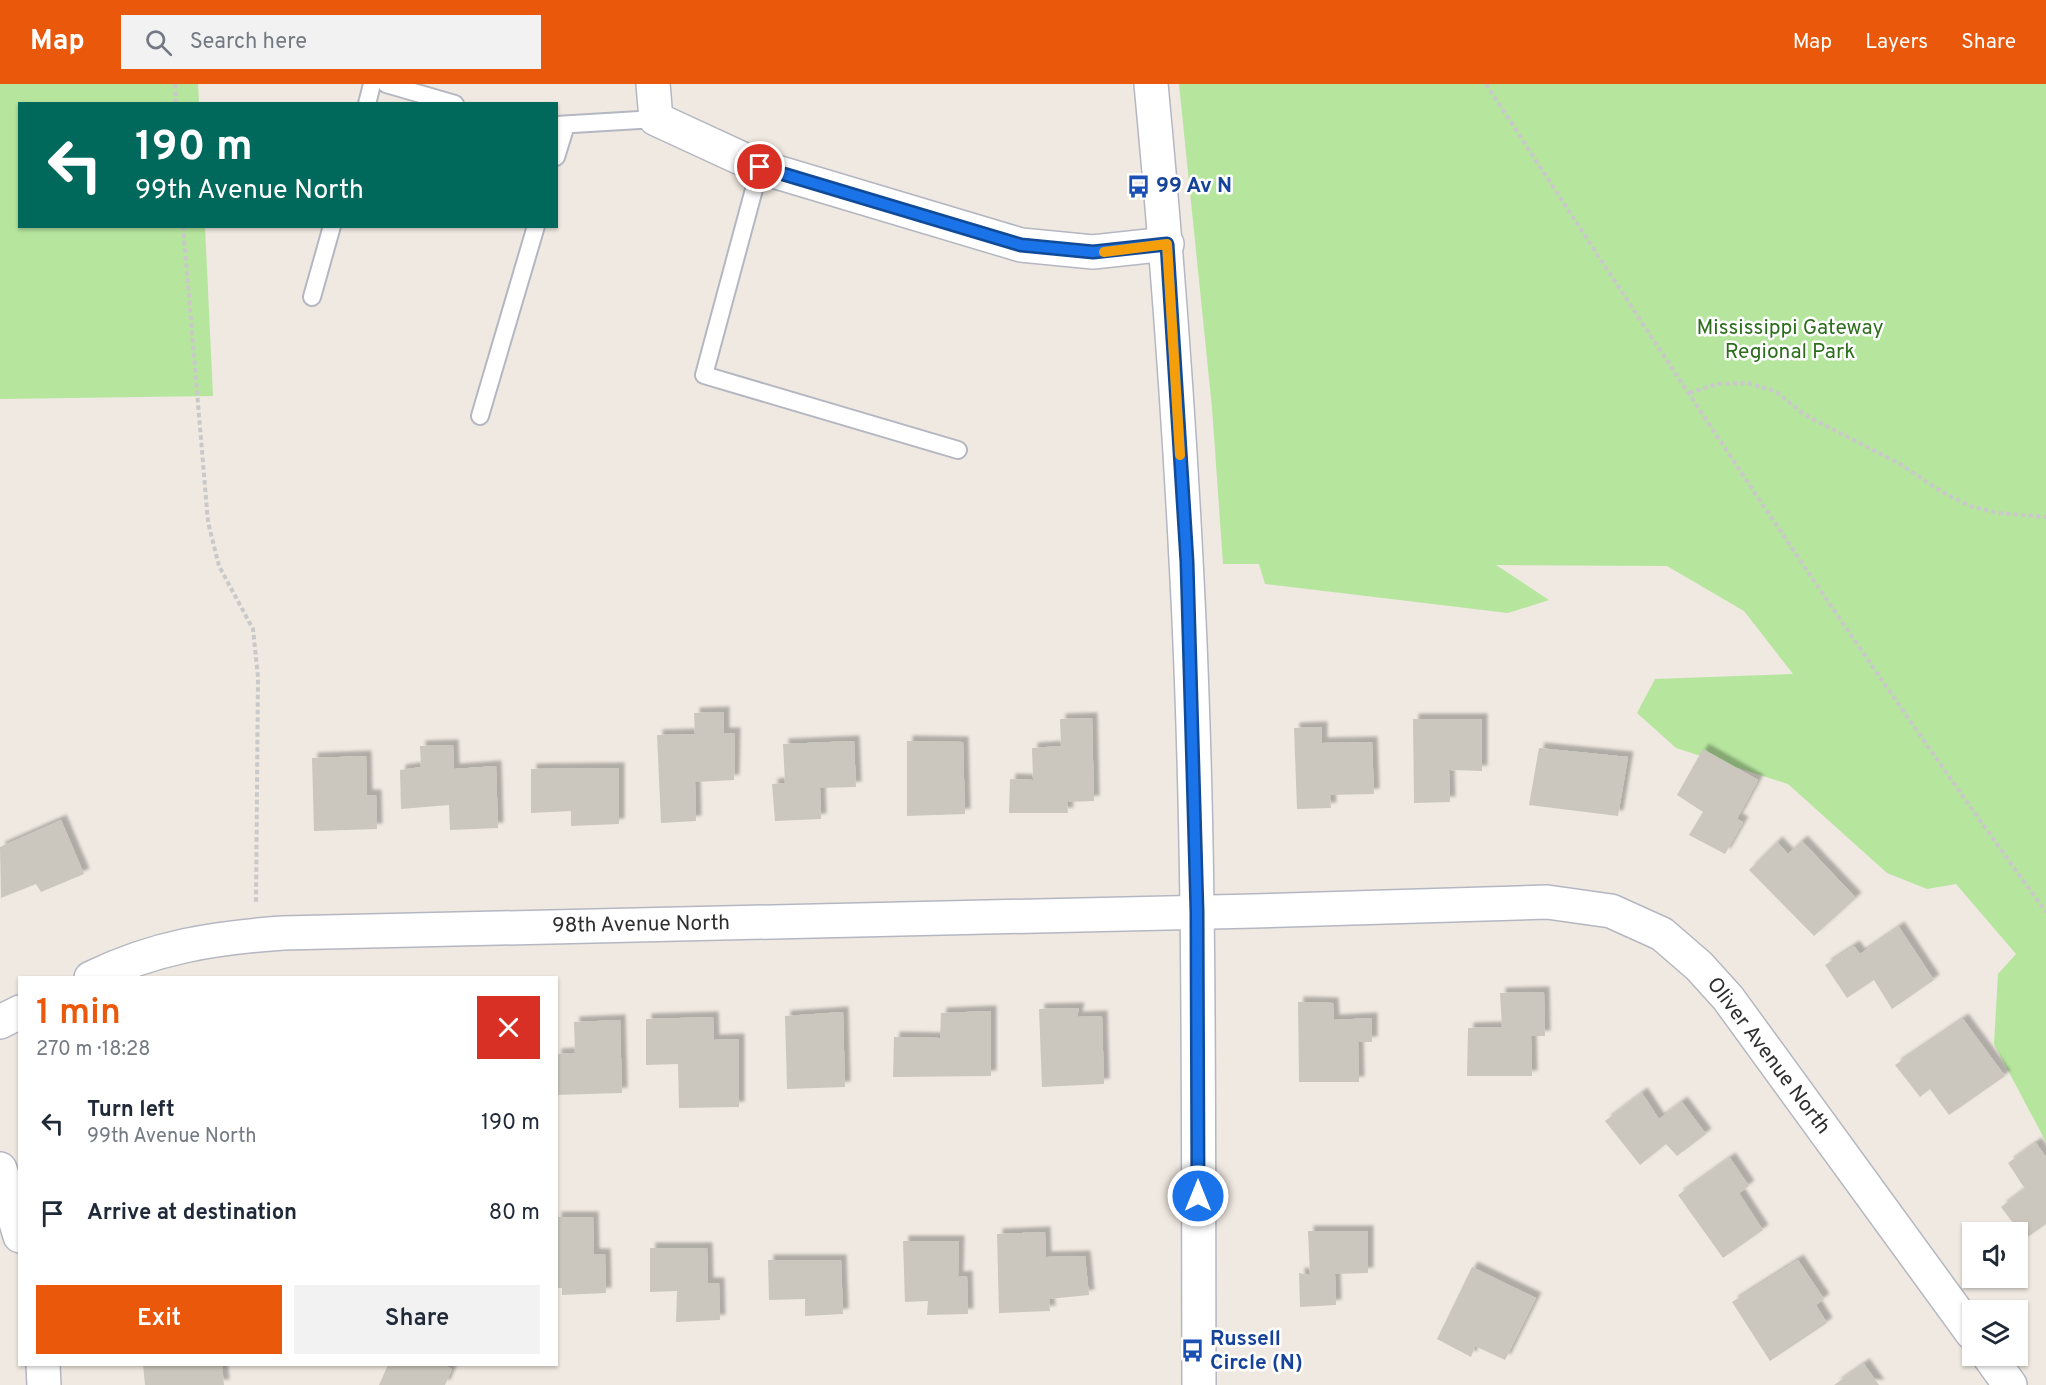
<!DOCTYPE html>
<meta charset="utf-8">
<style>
body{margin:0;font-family:Overpass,sans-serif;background:#f2f2f3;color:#1f2937;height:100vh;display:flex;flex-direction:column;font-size:22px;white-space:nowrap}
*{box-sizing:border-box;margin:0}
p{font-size:20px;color:#747a83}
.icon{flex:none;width:33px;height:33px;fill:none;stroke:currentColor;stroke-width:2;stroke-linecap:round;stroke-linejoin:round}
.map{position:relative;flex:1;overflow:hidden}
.sheet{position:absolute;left:18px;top:892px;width:540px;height:390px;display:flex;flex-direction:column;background:#fff;border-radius:0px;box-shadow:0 2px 4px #0004}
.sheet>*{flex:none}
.banner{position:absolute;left:18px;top:18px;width:540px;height:126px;border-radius:0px;box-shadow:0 2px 4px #0004;background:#00695c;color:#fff;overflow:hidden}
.controls{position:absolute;left:1962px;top:1138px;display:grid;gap:12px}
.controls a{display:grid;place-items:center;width:66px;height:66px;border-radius:0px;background:#fff;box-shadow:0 2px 4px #0004;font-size:30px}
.pin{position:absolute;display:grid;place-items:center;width:51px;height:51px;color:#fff;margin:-26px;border:3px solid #fff;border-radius:50%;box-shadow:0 2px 6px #0007}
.me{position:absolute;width:66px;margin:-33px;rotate:0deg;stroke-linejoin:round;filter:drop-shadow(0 0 4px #0008)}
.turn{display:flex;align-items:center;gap:21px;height:126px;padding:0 18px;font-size:27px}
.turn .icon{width:78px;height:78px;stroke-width:2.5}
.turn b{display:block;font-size:42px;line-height:51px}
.round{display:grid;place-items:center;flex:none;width:63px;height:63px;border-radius:0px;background:#f2f2f3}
.headline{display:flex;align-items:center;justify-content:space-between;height:102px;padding:0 18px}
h1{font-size:36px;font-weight:600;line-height:45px;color:#ea580c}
.cta{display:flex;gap:12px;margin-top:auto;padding:12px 18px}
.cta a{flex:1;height:69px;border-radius:0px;background:#ea580c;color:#fff;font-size:24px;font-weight:600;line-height:69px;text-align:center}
.cta a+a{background:#f2f2f3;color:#1f2937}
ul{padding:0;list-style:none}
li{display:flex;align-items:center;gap:18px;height:90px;padding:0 18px}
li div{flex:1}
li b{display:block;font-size:22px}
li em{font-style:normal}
header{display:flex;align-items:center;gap:36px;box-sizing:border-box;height:84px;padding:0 30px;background:#ea580c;color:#fff}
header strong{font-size:28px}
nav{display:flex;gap:33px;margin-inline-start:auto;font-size:21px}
.search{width:420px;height:54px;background:#f2f2f3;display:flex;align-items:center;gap:15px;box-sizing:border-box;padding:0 21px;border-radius:0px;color:#747a83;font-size:22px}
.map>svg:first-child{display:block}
</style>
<header>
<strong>Map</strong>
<div class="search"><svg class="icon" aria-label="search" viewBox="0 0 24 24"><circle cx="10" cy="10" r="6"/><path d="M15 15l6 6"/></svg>Search here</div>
<nav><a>Map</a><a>Layers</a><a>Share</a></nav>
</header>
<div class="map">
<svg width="2046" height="1301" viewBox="0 0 2046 1301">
<defs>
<filter id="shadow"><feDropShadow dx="5.5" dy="-5.5" stdDeviation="1.5" flood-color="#0004"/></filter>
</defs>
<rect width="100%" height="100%" fill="#efe9e1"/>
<path fill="#b6e59e" d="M0 0H198L199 19 20 20V142L205 143 213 312 0 315Z
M1179 0H2046V1058L1994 960 1998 890 2016 870 1956 800 1927 805 1887 789 1788 700 1676 664 1637 629 1655 595 1793 590 1744 527 1667 482 1496 481 1549 516 1508 529 1265 500 1259 480H1223L1212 324Z"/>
<path fill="#cbc7bf" filter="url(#shadow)" d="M724 628V649H735L734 696 695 698 696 737 661 739 657 651 695 650 694 629Z
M1092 634 1094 717 1067 718 1068 729H1009L1010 695 1033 696 1032 664 1061 662 1060 635Z
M1413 635H1482V687L1449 686 1450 718 1414 719Z
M1322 643V659L1372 658 1374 710 1330 711 1331 724 1297 725 1294 644Z
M854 657 856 703 820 704 821 735 775 737 772 700 785 699 783 660Z
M907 657 963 658 965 730 907 732Z
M453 661 454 685 496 682 498 744 450 746 449 721 401 725 400 686 421 683 420 662Z
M1539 664 1628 673 1618 732 1529 721Z
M1703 665 1758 696 1737 735 1743 738 1725 770 1689 751 1703 728 1677 711Z
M366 672 367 711H376L377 745 314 747 312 674Z
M619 684V740L571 742V727L531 729V685Z
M61 736 84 790 41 808 36 800 1 814 0 763Z
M1802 757 1856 814 1814 852 1749 786 1777 758 1788 770Z
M1899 843 1934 896 1892 925 1874 896 1847 914 1825 881 1854 862 1860 870Z
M1544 908 1545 952H1531L1532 992H1467L1468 944 1502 943 1500 909Z
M1298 918 1333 919 1334 936 1372 934V958H1358L1359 998H1299Z
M1079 924 1077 933 1102 932 1104 1000 1042 1003 1039 925Z
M991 927V992L893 993 894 953 940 954 941 929Z
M843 928 845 1003 787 1005 785 932Z
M713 933 714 956 739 955V1023L679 1024 678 980 646 981V935Z
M1963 935 2005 992 1949 1031 1930 1005 1920 1013 1895 981Z
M620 936 622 1009 556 1011V970L575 969 574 938Z
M1642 1009 1659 1035 1682 1018 1706 1050 1677 1072 1666 1060 1640 1081 1605 1037Z
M2036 1059 2046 1073V1140L2025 1155 2001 1123 2025 1105 2008 1079Z
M1730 1074 1749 1102 1739 1109 1763 1146 1723 1174 1678 1111Z
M556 1133H593L594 1170H605L606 1209 562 1211V1204H556Z
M1308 1147H1368V1189L1335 1190 1336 1221 1300 1223 1299 1189 1310 1191Z
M1045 1148 1046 1173 1085 1172 1089 1211 1049 1215 1050 1227 999 1229 997 1150Z
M903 1157H959L958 1193 967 1192 968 1230 927 1231 928 1217 905 1218Z
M650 1164H707L708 1199H719L720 1236 676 1238 677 1207 650 1208Z
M768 1176H841L843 1230 805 1232V1215L769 1216Z
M1798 1176 1824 1215 1816 1221 1827 1239 1770 1277 1732 1218Z
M1472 1183 1536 1214 1505 1276 1475 1262 1471 1273 1437 1255Z
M1864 1280 1879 1301H1834Z
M143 1281H222L224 1301H145Z
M388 1281H444L452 1285 445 1301H379Z"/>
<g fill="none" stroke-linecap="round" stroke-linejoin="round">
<defs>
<path id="lane" d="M386 0 455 20
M367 20 372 0
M556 41 656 35
M556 73 566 41
M760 83 704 291 958 366
M312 213 332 142
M480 332 536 142"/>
<path id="street" d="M653 0 656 35 760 83 1021 161 1093 168 1167 160
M91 894C155 863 213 854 283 849L1254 827 1547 818 1611 827 1662 850 1699 882 1728 914 1972 1249
M0 938 20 928
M0 1085 20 1152
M1989 1272 2010 1301
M43 1281 44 1301"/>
<path id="secondary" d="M1151 0C1166 159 1178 317 1186 476 1201 751 1198 1026 1199 1301"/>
</defs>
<use href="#lane" stroke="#b4b7c1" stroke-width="20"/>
<use href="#street" stroke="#b4b7c1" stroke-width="36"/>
<use href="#secondary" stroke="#b4b7c1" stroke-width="36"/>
<path stroke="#c9c9c9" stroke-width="4" stroke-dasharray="4.5 3" stroke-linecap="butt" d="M175 0 176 20
M1486 0C1668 279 1850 559 2046 828
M183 142 208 438 219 482 253 545 258 593 256 818
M1689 309 1718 300 1747 299 1775 307 1805 331 1900 380 1942 408 1970 422 1998 429 2046 433"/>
<use href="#lane" stroke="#fff" stroke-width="16"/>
<use href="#street" stroke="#fff" stroke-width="33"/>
<use href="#secondary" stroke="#fff" stroke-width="33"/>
</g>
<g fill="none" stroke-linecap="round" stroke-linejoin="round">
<defs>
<path id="route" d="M760 83 1021 161 1093 168 1167 160 1187 478 1197 828 1198 1112"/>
</defs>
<use href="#route" stroke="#114b97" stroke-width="15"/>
<use href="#route" stroke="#1a73e8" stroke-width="10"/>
<path stroke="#f59e0b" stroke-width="10" d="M1104 168 1167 160 1180 371"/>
</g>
<defs>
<symbol id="bus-bare" viewBox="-9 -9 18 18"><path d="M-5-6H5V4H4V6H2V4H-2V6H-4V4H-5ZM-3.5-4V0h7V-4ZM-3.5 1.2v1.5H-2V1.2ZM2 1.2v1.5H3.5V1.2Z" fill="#1a4fb4" stroke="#fff" stroke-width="2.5" paint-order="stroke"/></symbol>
</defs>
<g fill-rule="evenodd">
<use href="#bus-bare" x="1122" y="86" width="33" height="33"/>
<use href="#bus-bare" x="1176" y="1250" width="33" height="33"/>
</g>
<g text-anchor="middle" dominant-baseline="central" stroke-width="5" stroke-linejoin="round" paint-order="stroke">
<g font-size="21" font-weight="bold" fill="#164399" stroke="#fff" text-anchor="start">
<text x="1156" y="102">99 Av N</text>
<text x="1210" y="1255">Russell<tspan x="1210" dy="24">Circle (N)</tspan></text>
</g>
<g font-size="21" fill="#2c6e1b" stroke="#fff">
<text x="1790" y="244">Mississippi Gateway<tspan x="1790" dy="24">Regional Park</tspan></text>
</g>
<g font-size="21" fill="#2e2e2e" stroke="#fff">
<text transform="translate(641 841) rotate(-1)">98th Avenue North</text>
<text transform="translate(1768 972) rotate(53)">Oliver Avenue North</text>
</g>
</g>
</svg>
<div class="controls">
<a><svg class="icon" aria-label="sound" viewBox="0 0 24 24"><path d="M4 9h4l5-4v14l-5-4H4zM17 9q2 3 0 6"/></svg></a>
<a><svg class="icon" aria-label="layers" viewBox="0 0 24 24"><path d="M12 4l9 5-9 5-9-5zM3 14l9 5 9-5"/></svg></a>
</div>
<div class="pin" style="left:760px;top:83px;background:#d93025"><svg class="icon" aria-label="arrive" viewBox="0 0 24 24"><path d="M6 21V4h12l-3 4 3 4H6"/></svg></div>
<svg class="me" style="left:1198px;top:1112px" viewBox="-20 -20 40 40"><circle r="17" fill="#1a73e8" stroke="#fff" stroke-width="3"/><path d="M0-11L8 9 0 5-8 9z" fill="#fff"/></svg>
<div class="banner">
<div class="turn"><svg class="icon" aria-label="left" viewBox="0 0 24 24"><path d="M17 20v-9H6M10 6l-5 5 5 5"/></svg><div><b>190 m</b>99th Avenue North</div></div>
</div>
<section class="sheet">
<div class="headline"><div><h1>1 min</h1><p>270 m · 18:28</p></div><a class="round" style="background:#d93025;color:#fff"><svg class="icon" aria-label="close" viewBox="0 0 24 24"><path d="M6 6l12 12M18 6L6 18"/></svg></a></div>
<ul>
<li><svg class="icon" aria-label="left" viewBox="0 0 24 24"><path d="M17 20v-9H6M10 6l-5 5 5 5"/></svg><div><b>Turn left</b><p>99th Avenue North</p></div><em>190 m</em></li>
<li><svg class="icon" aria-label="arrive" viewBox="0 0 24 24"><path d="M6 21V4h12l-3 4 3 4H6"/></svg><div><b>Arrive at destination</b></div><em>80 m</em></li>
</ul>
<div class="cta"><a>Exit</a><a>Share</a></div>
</section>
</div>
